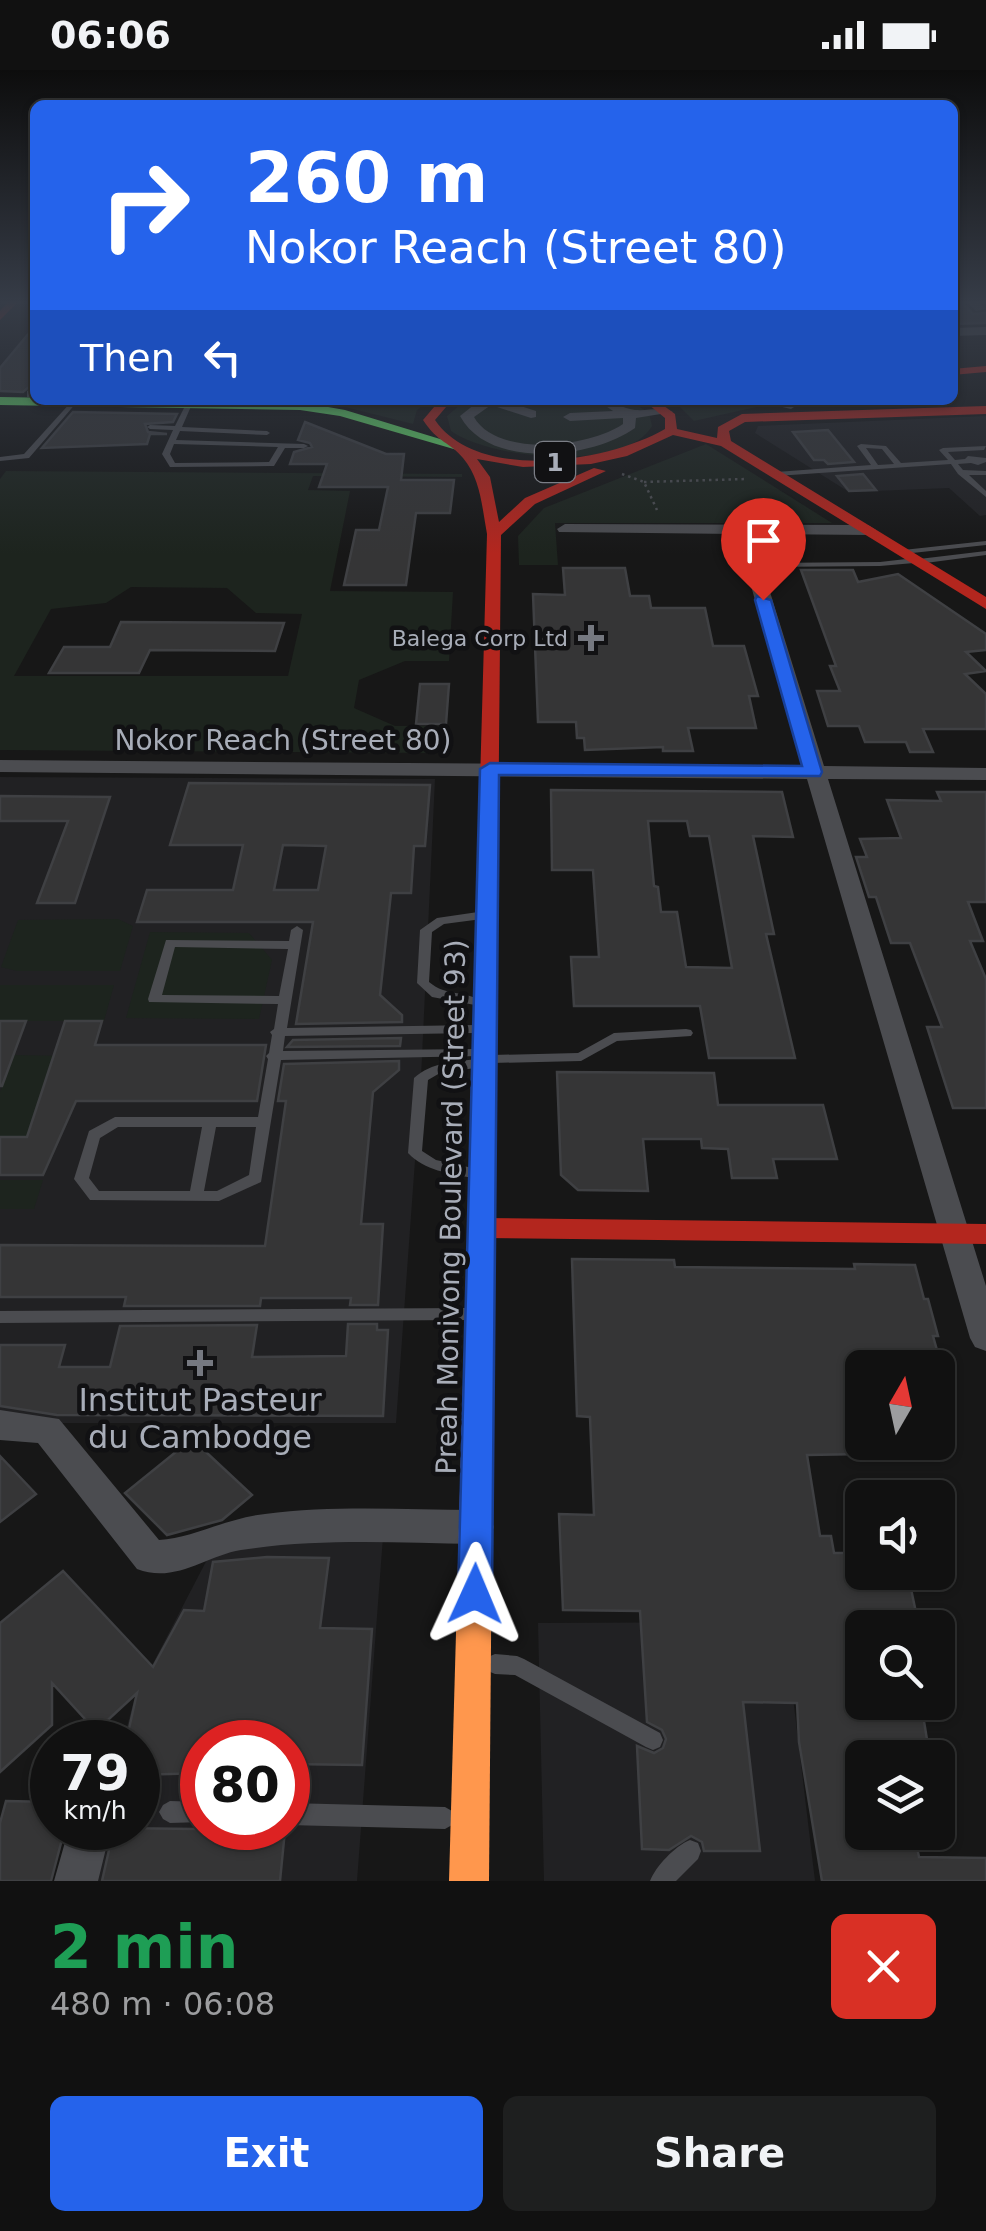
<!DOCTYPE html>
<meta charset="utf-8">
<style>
body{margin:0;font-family:"DejaVu Sans",sans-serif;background:#1e1f1f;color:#f1f3f6;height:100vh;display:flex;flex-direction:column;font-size:38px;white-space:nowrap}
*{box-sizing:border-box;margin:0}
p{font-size:32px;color:#9c9d9f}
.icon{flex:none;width:55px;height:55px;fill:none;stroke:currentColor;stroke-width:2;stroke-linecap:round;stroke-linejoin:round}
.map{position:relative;height:1811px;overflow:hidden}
.side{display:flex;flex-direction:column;background:#111;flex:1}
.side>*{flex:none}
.hud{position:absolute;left:30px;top:30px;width:928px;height:305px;border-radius:15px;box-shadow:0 2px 8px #0004,0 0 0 2px #303131;background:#2563eb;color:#fff;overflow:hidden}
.needle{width:65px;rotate:9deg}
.tools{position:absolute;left:845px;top:1280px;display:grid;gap:20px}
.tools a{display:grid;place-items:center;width:110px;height:110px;border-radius:15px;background:#111;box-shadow:0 2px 8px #0004,0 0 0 2px #303131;font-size:50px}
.speed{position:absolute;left:30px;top:1650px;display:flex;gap:20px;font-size:50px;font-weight:700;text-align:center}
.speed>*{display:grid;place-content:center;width:130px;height:130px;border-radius:50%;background:#111;box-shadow:0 2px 8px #0004,0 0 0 2px #303131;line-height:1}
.speed small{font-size:25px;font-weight:400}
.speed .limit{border:15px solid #d22;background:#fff;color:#111}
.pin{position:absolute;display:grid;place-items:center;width:85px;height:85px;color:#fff;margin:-102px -42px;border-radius:50% 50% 50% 0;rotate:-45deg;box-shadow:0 0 10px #0007}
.pin .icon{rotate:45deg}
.me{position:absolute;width:110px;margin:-55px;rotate:1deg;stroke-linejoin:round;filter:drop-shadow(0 0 8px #0008)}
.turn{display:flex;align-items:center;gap:35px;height:210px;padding:0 50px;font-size:45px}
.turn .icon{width:130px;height:130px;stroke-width:2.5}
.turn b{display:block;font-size:70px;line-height:85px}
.then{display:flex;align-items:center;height:95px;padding:0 50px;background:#0003;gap:20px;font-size:38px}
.round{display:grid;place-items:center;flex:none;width:105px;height:105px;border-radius:15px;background:#1e1f1f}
.head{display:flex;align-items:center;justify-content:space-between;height:170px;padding:0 50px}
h1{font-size:60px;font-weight:800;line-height:75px;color:#1e9e55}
.action{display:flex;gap:20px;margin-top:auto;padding:20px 50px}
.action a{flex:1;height:115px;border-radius:15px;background:#2563eb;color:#fff;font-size:40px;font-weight:800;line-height:115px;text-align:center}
.action a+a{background:#1e1f1f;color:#f1f3f6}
.status{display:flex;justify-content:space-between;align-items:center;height:70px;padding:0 50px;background:#111;direction:ltr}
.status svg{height:28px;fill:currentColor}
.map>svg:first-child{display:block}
</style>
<div class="status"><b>06:06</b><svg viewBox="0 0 49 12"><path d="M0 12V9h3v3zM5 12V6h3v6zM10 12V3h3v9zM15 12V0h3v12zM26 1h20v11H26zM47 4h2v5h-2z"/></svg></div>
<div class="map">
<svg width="986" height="1811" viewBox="0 0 986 1811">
<rect width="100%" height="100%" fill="#171717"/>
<path fill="#212123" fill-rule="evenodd" d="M986 346V445L980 446 949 418 849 422 755 363 758 356Z
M0 707 435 709 421 1008 396 1353H0Z
M383 1467 357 1811H87L101 1758H138V1672H123L134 1630 213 1478ZM202 1672H288V1758H202Z
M784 1552 815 1811H544L538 1553Z"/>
<path fill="#1d241e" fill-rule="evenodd" d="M429 330 417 340 413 354 325 332Z
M466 330H629L649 343 652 356C625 403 489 389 451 361L447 346Z
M681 330 765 335 694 351 676 333Z
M706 374 832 453H555L558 495H519L518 466 544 438Z
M6 401 462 404V407L313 406 308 420 350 421 330 521 453 522 449 591H405L359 610 354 638 395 656H446V678L433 683 0 680V409ZM131 517 227 518 256 543 302 544 288 606H14L51 539 106 533Z
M118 849 133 856 120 901H17L1 897 18 850Z
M150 862 249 863 272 890 259 949 126 948Z
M0 915H114L104 951H0Z
M14 985 67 986 49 998 27 1067H0V1022Z
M0 1110H43L34 1139H0Z"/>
<path fill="#353536" stroke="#3f4043" stroke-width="2.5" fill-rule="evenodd" d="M952 230H960L973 244 986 243V253L952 254Z
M35 256V312L23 322 0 321V298Z
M73 342 177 344 173 352 145 354 148 362 167 364H150L147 374 42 378Z
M305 352 386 384H404L401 410H454L450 443H416L406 515H344L356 460H379L388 417H319L327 394H290L294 382 312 377 310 373 298 370Z
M828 360 854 392 828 394 824 390H814L793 362Z
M863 404 876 420 849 421 837 406Z
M563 498H625L630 526H649L651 538H705L713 576H744L758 626H749L756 658H688L693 681H663V677L585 680 584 668H577L576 652H538L533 524 565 525Z
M801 500H853L858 512 898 504 986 564V580L966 582 986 601 965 604 986 624V659H923L933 682H910L906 672H865L859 656H828L817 621H840L830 596H836Z
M121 552 284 553 275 581 150 580 139 603H49L64 577H110Z
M420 614H449L446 654H416Z
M189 713 430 715 425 776H414L411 823H391L380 925 402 945V952L296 954 313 852H137L147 820H233L243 775H170ZM283 775 326 776 318 820H274Z
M551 720 782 722 793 767 753 766 774 864H766L795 988H709L700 936H574L571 887H599L593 800H552ZM648 751H687L690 766H709L732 898 686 897 677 842H661L658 817 654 816Z
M937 722H986V832H968L983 871H970L986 909V1038H953L927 957H942L910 873H891L876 827H869L856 787H867L860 769 901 768 887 730 941 731Z
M0 726 110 727 75 833H37L68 751H0Z
M0 951H26L2 1016H0Z
M65 951H102L95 975H266L257 1031H76L43 1105H0V1067H27Z
M401 968 400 976 287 977 293 970Z
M399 991V1000L373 1022 361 1154H383L378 1235H350L351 1228H261L260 1236H124L126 1227H0V1175L265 1176 286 1031H278L284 994Z
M557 1002 714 1003 718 1035H823L837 1089H773L777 1108H732L728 1079 702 1078 701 1069H643L648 1121 578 1120 561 1105Z
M572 1189 674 1190 675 1197 855 1199 854 1194 915 1195 924 1229H928L938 1266H933L942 1298H862V1384L807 1385 820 1466H831L834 1483H862V1502H889L892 1518 911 1519 918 1552 862 1551V1632H888L889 1643 923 1645 930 1688H862V1762H914L919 1787 986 1788V1811H822L799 1672 797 1633 743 1632 760 1781H704L702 1772 691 1766 669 1780 642 1779 637 1676 654 1683 663 1678 666 1669 662 1660 647 1652 640 1541 563 1540 559 1444 594 1445 590 1347 577 1346Z
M348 1254H377V1260H388L383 1346 57 1345 0 1336V1275H65L59 1297H110L120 1256 257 1255 252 1287 346 1286Z
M192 1369 252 1425 222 1450 167 1465 125 1423Z
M0 1386 36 1424 0 1452Z
M267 1487 329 1488 320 1558 372 1559 362 1695 288 1694V1672H202V1703L138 1705V1672H126L137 1623 96 1661 52 1613V1655L0 1702V1553L63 1501 153 1597 184 1540 204 1541 213 1492Z
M6 1731 52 1732V1758H65L51 1811H0V1753Z
M114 1758 285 1760 280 1811H102Z"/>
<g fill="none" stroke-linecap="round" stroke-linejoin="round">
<path stroke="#4d4e52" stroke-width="2.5" stroke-dasharray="2.5 4" stroke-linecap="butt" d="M622 404 644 412 657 440
M644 412 746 409"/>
<path fill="#4b4c50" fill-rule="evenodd" d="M752 330H765L794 337 791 339Z
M72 331 77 332 29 388 0 391V387L24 384Z
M189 332 192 334 182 357 267 361 270 363 267 365 180 361 176 370 304 374 308 376 304 378H285L274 396H271L170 397 162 384 173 360 150 359 147 357 150 355 175 356 186 334ZM174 374 278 377 269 392 175 393 170 384Z
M861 374 886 376 901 393 948 390 939 380 943 378 986 376 984 380 948 382 955 390 965 389 968 386 986 388V392L978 395 971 393 958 394 963 400 986 401V405H969L986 421V427L958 404 951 394 776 406 772 404 776 402 871 395 857 376ZM866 378 882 379 894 394 878 395Z
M986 471V475L903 484 899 482 903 480Z
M986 481V485L918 494 914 493 880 496 753 497 749 495 753 493 880 492 915 488 919 489Z
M478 842 482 843 484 846 482 849 444 854 432 862 429 912C447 927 464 920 481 931L475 935 432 927 417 913 420 860 437 848Z
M297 856 303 860 287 958 475 955 482 959 475 963 285 966 283 981 476 979 483 983 481 986 281 990 261 1112 219 1131 90 1130 74 1109 89 1061 115 1047H258L268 989 266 986 269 983 272 965 270 962 274 959 278 934 149 932 148 929 166 870 289 871 291 860ZM175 877 288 879 279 926 162 925ZM118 1057H202L190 1121H99L89 1108 100 1068ZM216 1057H256L249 1105 217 1121H204Z
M686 959 691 960 693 963 691 966 617 971 581 991 492 993 485 989 492 985 578 983 614 963Z
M477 989 484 994 482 997 440 1003 428 1010 422 1081 436 1090 477 1099 479 1103 477 1107 472 1108C449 1103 425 1101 408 1083L414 1008C432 992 454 992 477 989Z
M467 1238 473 1239 475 1244 473 1249 467 1250 0 1253V1241Z
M495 1584 517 1586 524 1589 660 1663 663 1670 660 1677 653 1680 646 1677 515 1605 495 1604 488 1601 485 1594 488 1587Z
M170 1731 202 1732V1752L170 1753 163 1749 159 1742 163 1735Z
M288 1733 445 1737 452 1741 456 1748 452 1755 445 1759 288 1755Z
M690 1770 698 1773 701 1781 698 1789 676 1811H650C656 1796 675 1776 690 1770Z"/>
<path fill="#4b4c50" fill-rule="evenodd" d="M964 230H977L986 239 976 241Z
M986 257V265L952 266V258Z
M35 316V327H27V321Z
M480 330H502L536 341V347L531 348 491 335 474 347C497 388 590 377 623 354V348L570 351 563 347 570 343 613 341 597 330C612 330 617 336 630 339 645 343 659 335 673 342L636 348 635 358C592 389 489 400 460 346Z
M565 454 868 455 876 460 868 465 752 464 824 696 986 698V710L828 709 986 1216V1281L975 1277 970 1268 807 709 0 702V690L803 696 736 464 559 462 557 459Z
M0 1340 59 1349 159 1470C193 1468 227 1448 265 1444 335 1435 406 1440 476 1440L489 1445 494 1457 489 1469 476 1474C398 1473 319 1468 241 1480 205 1486 175 1514 137 1499L38 1373 0 1370Z
M69 1758H111L98 1811H54Z"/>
<path fill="#63d668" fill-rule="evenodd" d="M0 327 300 332 345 340 463 376 457 380 340 346 300 340 0 335Z"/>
<path fill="#ff974d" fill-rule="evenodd" d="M482 1093 491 1096 495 1103 489 1811H449L469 1103 473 1096Z"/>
<path fill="#b3261e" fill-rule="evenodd" d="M10 230H20L0 250V241Z
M986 296V302L952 305V299Z
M440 330H452L435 350C478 413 608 392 665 359V348L643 330H656L675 344 677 359 717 368 718 357 742 344 986 336V344L745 352 729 361 731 371 986 527V539L721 376 673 365 627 386 591 394 523 397 477 389 490 407 499 452 525 428 594 398 606 401 535 434 501 465 495 1103 491 1110H473L469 1103 487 464C482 438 481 409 463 388 450 372 438 373 423 350Z
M481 1148 986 1154V1174L481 1168 471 1165 467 1158 471 1151Z"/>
</g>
<linearGradient id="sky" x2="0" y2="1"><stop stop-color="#0d0d0d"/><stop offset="0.48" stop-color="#363c47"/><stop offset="1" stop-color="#363c47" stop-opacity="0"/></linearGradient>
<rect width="986" height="484" fill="url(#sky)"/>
<path fill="#2563eb" stroke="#184099" stroke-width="2.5" d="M757 526 771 530 822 702 820 706 499 705 492 1524 487 1536 475 1541 463 1536 458 1524 480 699 490 693 802 696 755 530Z"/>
<g fill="#757880" stroke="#111113" stroke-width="4">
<path d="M586 553h10v10h10v10h-10v10h-10v-10h-10v-10h10z"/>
<path d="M195 1278h10v10h10v10h-10v10h-10v-10h-10v-10h10z"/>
</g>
<g text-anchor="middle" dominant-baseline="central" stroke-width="9" stroke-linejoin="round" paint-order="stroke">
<g font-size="22" fill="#a8adb8" stroke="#111113" text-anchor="end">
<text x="568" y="568">Balega Corp Ltd</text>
</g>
<rect fill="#111113" stroke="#7b7e86" stroke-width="2.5" x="535" y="372" width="40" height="40" rx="8"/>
<g font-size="25" font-weight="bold" fill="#a8adb8">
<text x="555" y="392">1</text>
</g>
<g font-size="28" fill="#a8adb8" stroke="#111113">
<text x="283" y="670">Nokor Reach (Street 80)</text>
<text transform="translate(451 1137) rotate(-89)">Preah Monivong Boulevard (Street 93)</text>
</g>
<g font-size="32" fill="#a8adb8" stroke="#111113">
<text x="200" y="1330">Institut Pasteur<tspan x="200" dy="37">du Cambodge</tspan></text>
</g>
</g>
</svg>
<div class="tools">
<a><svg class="needle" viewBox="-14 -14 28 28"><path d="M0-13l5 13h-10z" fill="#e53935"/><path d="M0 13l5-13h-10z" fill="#9c9d9f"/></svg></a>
<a><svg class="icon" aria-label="sound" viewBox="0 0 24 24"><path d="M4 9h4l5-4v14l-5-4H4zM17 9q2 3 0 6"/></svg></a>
<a><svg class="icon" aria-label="search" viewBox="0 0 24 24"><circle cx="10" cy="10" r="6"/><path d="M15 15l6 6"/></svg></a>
<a><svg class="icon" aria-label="layers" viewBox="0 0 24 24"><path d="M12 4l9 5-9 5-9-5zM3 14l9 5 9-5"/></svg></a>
</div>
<div class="speed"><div>79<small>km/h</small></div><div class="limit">80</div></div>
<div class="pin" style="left:763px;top:530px;background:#d93025"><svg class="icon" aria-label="arrive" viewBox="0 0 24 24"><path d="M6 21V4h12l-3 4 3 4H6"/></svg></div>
<svg class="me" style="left:475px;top:1524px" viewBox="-20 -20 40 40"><path d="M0-17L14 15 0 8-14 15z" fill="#2563eb" stroke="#fff" stroke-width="4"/></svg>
<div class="hud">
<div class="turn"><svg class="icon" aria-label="right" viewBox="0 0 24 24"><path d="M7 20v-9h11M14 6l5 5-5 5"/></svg><div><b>260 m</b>Nokor Reach (Street 80)</div></div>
<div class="then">Then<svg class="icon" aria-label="left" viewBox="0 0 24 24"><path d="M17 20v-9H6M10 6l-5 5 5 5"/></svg></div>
</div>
</div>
<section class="side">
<div class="head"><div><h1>2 min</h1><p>480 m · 06:08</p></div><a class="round" style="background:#d93025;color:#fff"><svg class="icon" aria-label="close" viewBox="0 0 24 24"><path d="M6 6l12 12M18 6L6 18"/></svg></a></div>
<div class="action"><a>Exit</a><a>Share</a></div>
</section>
